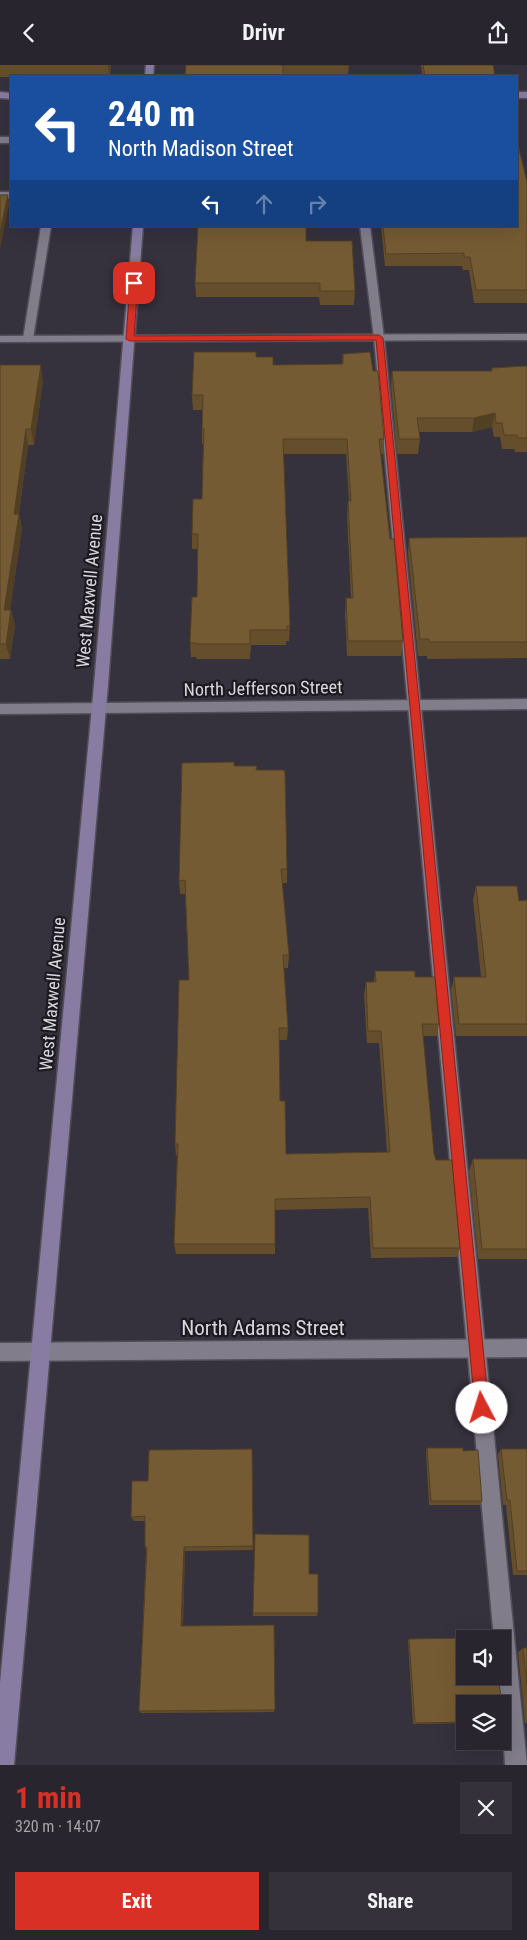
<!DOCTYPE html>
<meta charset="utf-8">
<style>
body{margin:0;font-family:"Roboto Condensed",sans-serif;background:#34313a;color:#f1f3f6;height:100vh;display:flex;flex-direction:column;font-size:19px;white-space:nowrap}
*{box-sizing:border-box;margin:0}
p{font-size:16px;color:#a5a5aa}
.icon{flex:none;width:28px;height:28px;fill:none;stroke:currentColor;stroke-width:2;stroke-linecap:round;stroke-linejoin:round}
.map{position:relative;height:1700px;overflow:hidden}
.panel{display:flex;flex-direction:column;background:#28252e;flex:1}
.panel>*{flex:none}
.guide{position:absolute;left:10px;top:10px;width:508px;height:152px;border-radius:0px;box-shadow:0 5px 20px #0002,0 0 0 1px #44424a;background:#1a4fa0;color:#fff;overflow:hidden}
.controls{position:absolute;left:456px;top:1565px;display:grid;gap:10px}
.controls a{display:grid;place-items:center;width:55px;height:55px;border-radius:0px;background:#28252e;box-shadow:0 5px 20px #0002,0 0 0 1px #44424a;font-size:25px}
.pin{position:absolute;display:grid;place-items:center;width:42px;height:42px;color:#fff;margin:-21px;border-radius:10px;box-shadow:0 2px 8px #0006}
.me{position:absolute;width:55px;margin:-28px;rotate:355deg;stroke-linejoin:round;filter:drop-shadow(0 0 4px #0008)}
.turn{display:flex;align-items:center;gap:18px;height:105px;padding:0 15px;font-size:22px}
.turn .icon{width:65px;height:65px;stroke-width:2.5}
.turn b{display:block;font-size:35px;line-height:42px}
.lanes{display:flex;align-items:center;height:48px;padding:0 15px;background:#0003;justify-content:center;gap:25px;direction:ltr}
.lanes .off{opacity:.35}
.round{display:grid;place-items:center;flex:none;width:52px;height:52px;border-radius:0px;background:#34313a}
.summary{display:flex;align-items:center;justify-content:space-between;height:85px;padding:0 15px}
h1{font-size:30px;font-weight:700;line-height:38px;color:#d93025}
.action{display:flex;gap:10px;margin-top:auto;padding:10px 15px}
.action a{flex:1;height:58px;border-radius:0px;background:#d93025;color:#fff;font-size:20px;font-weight:700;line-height:58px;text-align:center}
.action a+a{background:#34313a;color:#f1f3f6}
header{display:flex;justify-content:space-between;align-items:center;height:65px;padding:0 15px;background:#28252e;font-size:22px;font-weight:700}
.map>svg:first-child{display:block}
</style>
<header><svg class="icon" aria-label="back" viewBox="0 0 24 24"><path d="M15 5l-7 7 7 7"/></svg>Drivr<svg class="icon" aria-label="share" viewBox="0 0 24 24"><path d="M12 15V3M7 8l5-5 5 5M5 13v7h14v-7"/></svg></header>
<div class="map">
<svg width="527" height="1700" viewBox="0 0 527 1700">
<rect width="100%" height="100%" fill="#35313d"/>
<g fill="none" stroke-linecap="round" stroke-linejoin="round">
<defs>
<path id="lane" d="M0 72H11V78H0Z
M0 127H11V133H0Z
M41 161H51L33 274 28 277 23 274Z
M360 161H370L384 273 527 1700H505L502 1639H500L497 1611H502V1574H494L374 273Z"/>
<path id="street" d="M527 269V275L0 277V271Z
M527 634V644L0 649V639Z
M527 1274V1292L0 1296V1278Z"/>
<path id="secondary" d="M146 0H154L153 11H145Z
M0 27 11 28V34L0 33Z
M516 27H527V33H516Z
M133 161H143L108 620 14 1700H0V1618L94 620Z"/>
</defs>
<use href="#lane" stroke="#514e58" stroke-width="3"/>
<use href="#street" stroke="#514e58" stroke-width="3"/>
<use href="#secondary" stroke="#514e58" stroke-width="3"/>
<use href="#lane" fill="#817d8b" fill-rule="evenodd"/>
<use href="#street" fill="#817d8b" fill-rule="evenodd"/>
<use href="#secondary" fill="#897ca3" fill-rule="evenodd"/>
</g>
<path fill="#654e2c" d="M0 0H111L110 11H11V12H0Z
M186 0H349L348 10H283Z
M421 0H493L495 11H422Z
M527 117V238H474L469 205H463L462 201H385L381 161H516Z
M306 176 355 226 354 240H320L319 232H196L195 218Z
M343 289 373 306 384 374 383 389H381L390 474 403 576 401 591H347L345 548 346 533H351L347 451 348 436H349L346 389H283L290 561 289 576H286V580H251L250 594H197L196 592H191L190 578 197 532 198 484H192V469L202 434 203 379H202V345H193L192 330 256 292 273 300 342 299Z
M0 300 43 316 34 380H28L19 449 22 464 10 545H11L15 560 10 594H0Z
M527 301V387H515L514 384H502L500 372H494L492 362 472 367H419L420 374 418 389H397L391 321 392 306H491L492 303Z
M527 472V593L427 594V591H418L408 489 409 473Z
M234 701 256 705 287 804V818H282L289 890 288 903H284L288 963 287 975H279L280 1036 286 1089 387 1087 379 978H367L364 930 366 917H374L375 906 415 912 439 959 437 971H423L434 1089 460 1183 457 1192 371 1193 368 1143 275 1145V1189H176L174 1179 177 1090 176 1091 175 1079 189 915 185 829H180L179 816Z
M476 821 519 836 527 835V971H456L451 925 454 912H481L473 835Z
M473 1094H527V1194H478L469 1106Z
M427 1383 463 1386 482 1436 480 1440H429L426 1387Z
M252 1384 253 1485 185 1486 183 1561 274 1560V1647L141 1648 139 1646 146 1486 145 1482V1456H134L131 1452 148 1416Z
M501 1384H527V1510H513L506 1440H503L498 1389Z
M255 1469 309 1509 318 1548 317 1551H253Z
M409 1574 465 1639V1658L413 1659 408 1576Z
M523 1583H527V1659V1658H525L518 1587Z"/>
<path fill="#524024" d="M108 0H111L110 11Z
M8 130 9 139 0 184V167Z
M41 300 43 316 34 380 31 364Z
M495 348 492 362 472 367 474 353Z
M26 364 28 380 19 449 22 464 8 560 4 545 14 449Z
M11 545 15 560 10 594 6 579Z
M184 1482 185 1486 183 1564 181 1561Z"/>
<path fill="#755b33" stroke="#524024" d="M186 0H349H283V11H185Z
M423 0H493L495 11H425Z
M516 71 527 117V225H476L470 192H464V188L386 189 383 161H516Z
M0 130H8L0 167Z
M198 161H306V176H352L355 226H320V218H195Z
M194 287H256V292H273V300L343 299V289L370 287 373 306H378L384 374H379L390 474H394L403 576H348L346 533H353L348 436H351L347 374H283L290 561H287V565H250V579H196V578H190L192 532H197L198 469H192L193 434H202L204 364H202L203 330H192Z
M0 300H41L31 364H26L14 449H19L4 545H11L6 579H0Z
M527 301V373H517V370H504L502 358H496L495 348 474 353H417L420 374H399L392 306H492V303Z
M527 472V577H430L429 574H420L409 473Z
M234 697V701H257L256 705H284L285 708 287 804H281L289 890H283L288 963H279L280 1036H285L286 1089 390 1087 381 966H368L366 917H376L375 906H415V912H435L439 959H422L434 1089 436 1095H452L460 1183H373L370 1132 275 1134V1179H174L178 1079H175L179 915H189L185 815 179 816 182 698Z
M476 821H517L519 836 527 835V959H459L454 912H486Z
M473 1094H527V1184H482Z
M427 1383H463V1386L478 1385 482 1436H431Z
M252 1384 253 1481 184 1482 181 1561 274 1560 275 1645 139 1646 147 1482H145V1451L131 1452 132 1416H148L149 1385Z
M501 1384H527V1506H517L510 1435H507Z
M255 1469 309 1470V1509H318V1548H253Z
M478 1573V1574H465V1611H498L502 1639H465V1657L415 1658 409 1574Z
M523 1583H527V1620Z
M502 1585 503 1607 502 1608Z
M502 1644 504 1657H502Z"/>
<path fill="#d93025" stroke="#8d1f18" d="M134 215 138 218 134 271 379 270 383 273 489 1343 487 1348 482 1350 477 1348 475 1343 376 275 130 276 126 274 130 218Z"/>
<g text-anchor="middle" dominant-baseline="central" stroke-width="4.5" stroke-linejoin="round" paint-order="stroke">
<g font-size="18" fill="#d9d7de" stroke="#1c1a20">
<text transform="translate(89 526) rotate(-85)">West Maxwell Avenue</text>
<text transform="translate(263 623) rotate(-1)">North Jefferson Street</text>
<text transform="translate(52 929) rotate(-85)">West Maxwell Avenue</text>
</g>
<g font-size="21" fill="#d9d7de" stroke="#1c1a20">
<text x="263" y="1263">North Adams Street</text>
</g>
</g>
</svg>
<div class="controls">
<a><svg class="icon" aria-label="sound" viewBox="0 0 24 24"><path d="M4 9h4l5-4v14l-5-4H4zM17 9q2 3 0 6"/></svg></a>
<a><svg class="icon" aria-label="layers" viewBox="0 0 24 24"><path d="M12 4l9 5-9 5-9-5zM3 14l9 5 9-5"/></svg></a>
</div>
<div class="pin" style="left:134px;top:218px;background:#d93025"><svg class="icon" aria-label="arrive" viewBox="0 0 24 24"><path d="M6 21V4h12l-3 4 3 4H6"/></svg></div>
<svg class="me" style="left:482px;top:1343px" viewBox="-20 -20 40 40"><circle r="19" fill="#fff"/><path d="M0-13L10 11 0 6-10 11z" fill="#d93025"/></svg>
<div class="guide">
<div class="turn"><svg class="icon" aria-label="left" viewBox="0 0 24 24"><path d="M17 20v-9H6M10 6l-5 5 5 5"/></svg><div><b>240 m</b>North Madison Street</div></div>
<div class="lanes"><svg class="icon" aria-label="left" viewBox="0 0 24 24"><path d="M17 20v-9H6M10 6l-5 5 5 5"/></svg><svg class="icon off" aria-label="ahead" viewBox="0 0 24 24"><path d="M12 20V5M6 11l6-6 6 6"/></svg><svg class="icon off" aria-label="right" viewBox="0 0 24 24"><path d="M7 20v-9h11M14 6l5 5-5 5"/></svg></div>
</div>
</div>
<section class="panel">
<div class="summary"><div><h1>1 min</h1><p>320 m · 14:07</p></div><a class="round"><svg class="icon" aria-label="close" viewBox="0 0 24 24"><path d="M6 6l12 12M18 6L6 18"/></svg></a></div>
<div class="action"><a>Exit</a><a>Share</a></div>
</section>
